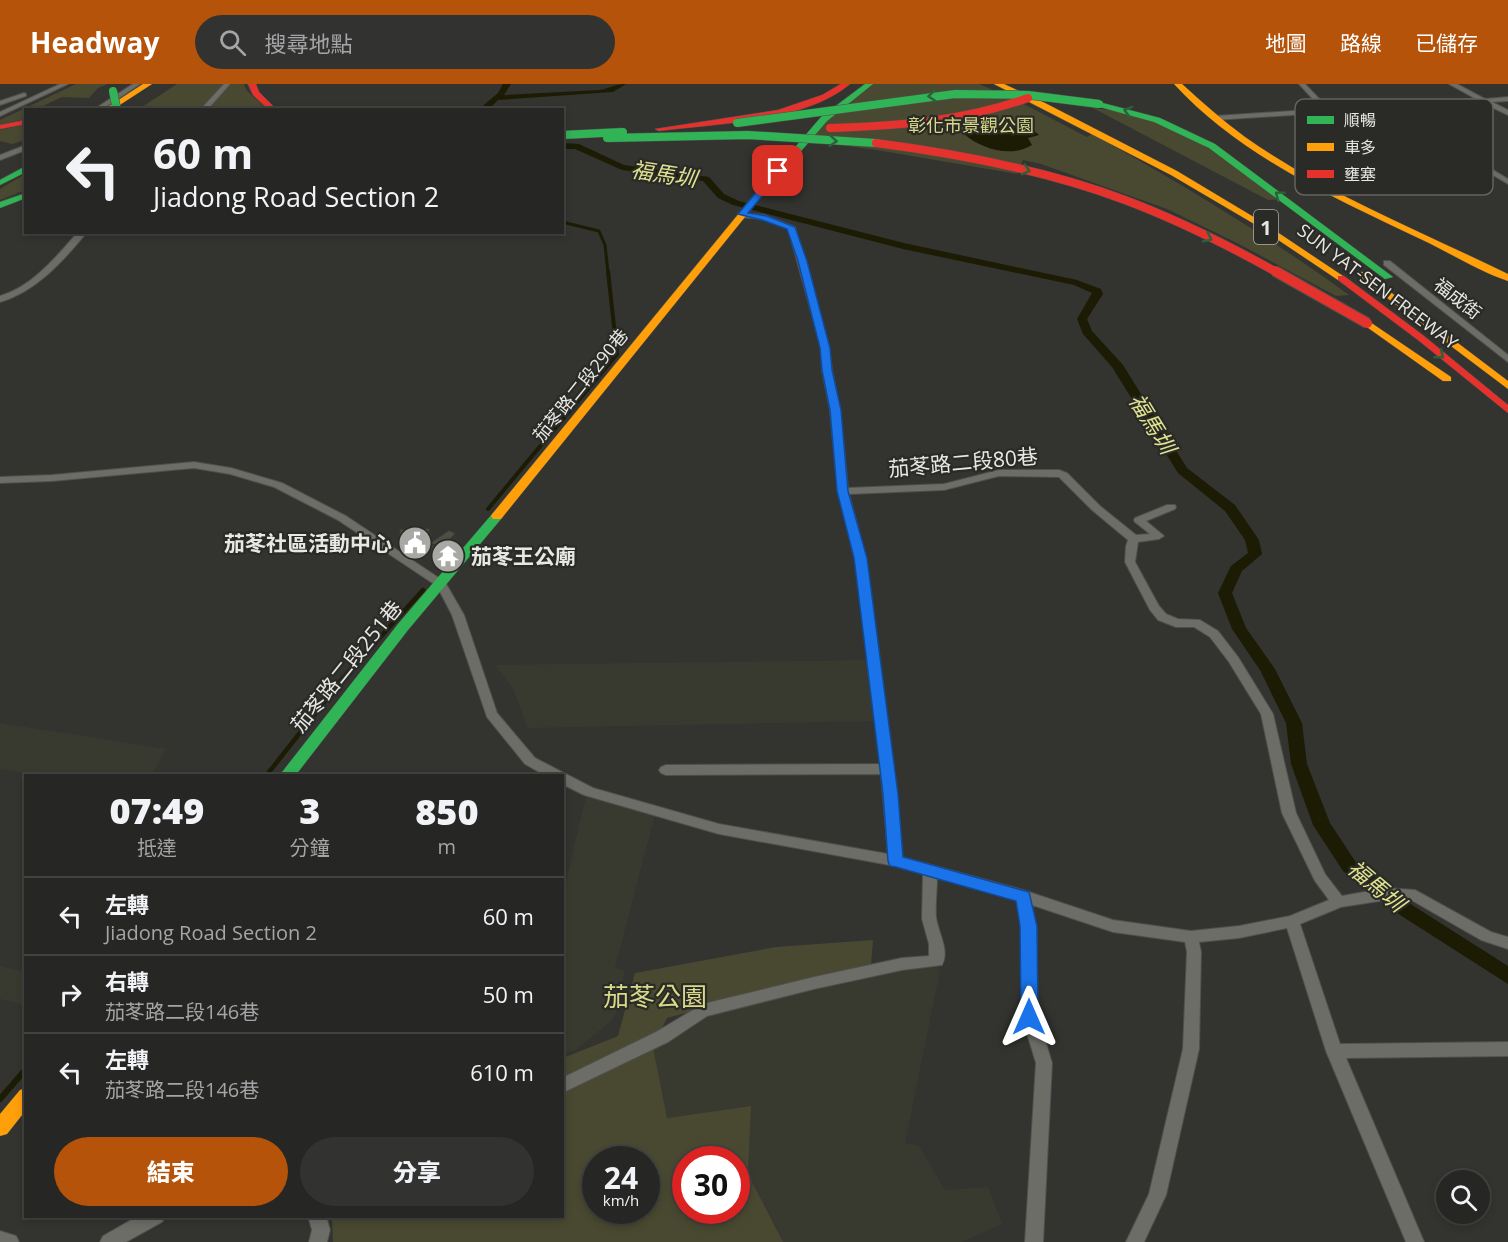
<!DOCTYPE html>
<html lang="zh-TW">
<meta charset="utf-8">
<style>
body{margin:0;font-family:"Open Sans","Noto Sans TC",sans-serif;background:#323231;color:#f1f3f6;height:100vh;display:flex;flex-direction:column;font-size:22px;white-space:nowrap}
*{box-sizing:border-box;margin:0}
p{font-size:20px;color:#a4a5a6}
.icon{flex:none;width:33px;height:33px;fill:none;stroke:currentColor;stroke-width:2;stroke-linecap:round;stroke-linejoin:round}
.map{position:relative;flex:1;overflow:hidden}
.side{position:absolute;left:24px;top:690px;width:540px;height:444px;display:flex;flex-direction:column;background:#262624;border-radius:0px;box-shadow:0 3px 9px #0003,0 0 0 2px #424341}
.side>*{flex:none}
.hud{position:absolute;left:24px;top:24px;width:540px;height:126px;border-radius:0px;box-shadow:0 3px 9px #0003,0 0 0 2px #424341;background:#262624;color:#f1f3f6;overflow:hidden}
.tools{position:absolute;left:1436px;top:1086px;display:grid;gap:12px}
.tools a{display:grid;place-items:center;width:54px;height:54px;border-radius:50%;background:#262624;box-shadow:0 3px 9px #0003,0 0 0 2px #424341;font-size:30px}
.speed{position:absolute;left:582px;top:1062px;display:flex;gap:12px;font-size:30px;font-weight:700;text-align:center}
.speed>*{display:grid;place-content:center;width:78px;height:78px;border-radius:50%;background:#262624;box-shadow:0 3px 9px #0003,0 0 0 2px #424341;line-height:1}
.speed small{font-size:15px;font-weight:400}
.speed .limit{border:9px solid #d22;background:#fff;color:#111}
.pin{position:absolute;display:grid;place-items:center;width:51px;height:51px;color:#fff;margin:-26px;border-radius:12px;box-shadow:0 3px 9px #0006}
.me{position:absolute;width:66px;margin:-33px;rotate:0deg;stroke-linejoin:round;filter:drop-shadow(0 0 4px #0008)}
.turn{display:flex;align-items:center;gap:21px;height:126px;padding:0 30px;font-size:27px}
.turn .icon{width:78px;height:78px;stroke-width:2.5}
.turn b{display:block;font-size:42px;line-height:51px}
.eta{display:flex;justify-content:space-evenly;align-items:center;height:102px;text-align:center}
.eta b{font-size:36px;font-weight:800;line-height:42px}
.cta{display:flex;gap:12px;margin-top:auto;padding:12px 30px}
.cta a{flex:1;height:69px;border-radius:36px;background:#b45309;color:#fff;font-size:24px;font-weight:800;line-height:69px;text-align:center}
.cta a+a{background:#323231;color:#f1f3f6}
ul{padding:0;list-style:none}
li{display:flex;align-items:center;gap:18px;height:78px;padding:0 30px;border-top:2px solid #424341}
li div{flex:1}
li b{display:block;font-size:22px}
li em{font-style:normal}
header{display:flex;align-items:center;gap:36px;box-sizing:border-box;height:84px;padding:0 30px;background:#b45309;color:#fff}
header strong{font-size:28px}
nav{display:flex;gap:33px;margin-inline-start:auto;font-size:21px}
.search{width:420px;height:54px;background:#323231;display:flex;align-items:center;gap:15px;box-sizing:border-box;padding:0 21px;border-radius:33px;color:#a4a5a6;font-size:22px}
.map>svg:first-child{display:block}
</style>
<header>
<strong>Headway</strong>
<div class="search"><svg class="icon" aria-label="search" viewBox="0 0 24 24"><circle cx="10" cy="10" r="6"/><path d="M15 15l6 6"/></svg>搜尋地點</div>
<nav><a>地圖</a><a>路線</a><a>已儲存</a></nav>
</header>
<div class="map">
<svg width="1508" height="1158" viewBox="0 0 1508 1158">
<rect width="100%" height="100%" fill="#333330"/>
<path fill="#393a2f" d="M873 576 880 637 528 644 512 603 495 581Z
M0 639 166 665 152 691H37L0 685Z
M588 704 656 726 615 884 625 886 616 929 611 937 577 965 563 971V810Z
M935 878 940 887 905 1059 919 1062 945 1106 988 1103 1002 1140 962 1158H783L748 1090 751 1022 666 1034 651 955 705 921Z
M0 882 25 888V921L0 915Z"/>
<path fill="#494931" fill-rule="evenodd" d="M76 0H108L98 4 89 14 62 13 43 22 86 23 84 25 26 26 25 35 0 40V36Z
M177 0H244L247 7 267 25 142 23Z
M871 0H979L1018 17 1087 53 1092 50C1182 100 1265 150 1349 211L1336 212 1237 159 1167 125 1041 80 1023 76 1017 90 877 66 803 56Z
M1093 24C1168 31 1224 73 1284 115L1268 116Z
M25 40V56L12 60 0 57V46Z
M25 90V106L0 116V105Z
M873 856 871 881 667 934 659 950 651 954 667 1034 751 1022 748 1090 783 1158H333L332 1133 562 1132 563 974 618 952 635 889 776 863ZM596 1076H646V1126H596ZM686 1076H736V1126H686Z"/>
<path fill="#1c1c05" d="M1005 37 1026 40 1039 51 1028 54 1032 61C1011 74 981 65 964 50L969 47 966 44Z"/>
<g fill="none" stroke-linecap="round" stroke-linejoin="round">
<path stroke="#1c1c05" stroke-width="3" d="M562 138 599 147 605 161 608 189"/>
<path stroke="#1c1c05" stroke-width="4" d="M488 425 617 270 608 187"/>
<path stroke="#1c1c05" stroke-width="4.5" d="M266 692 343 594 423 506"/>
<path stroke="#1c1c05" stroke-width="6" d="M0 1015 26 985"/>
<path fill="#1c1c05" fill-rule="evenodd" d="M503 0H511L504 11 600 6C610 4 616 0 626 0L613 8 498 16 488 26H478L498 9Z
M562 59 579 60 624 81 709 93 724 110 739 117 904 159 1077 196 1101 205 1103 210 1087 235 1092 247 1123 281 1187 384 1235 421 1259 456 1262 470 1242 487 1232 509 1246 544 1275 585 1302 639 1307 680 1330 739 1355 777 1412 821 1508 882V900L1400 831 1343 787 1313 741 1291 680 1286 639 1260 586 1232 545 1218 509 1231 482 1248 469 1245 456 1225 427 1178 389 1112 283 1083 250 1077 235 1092 209 1074 201 903 165 733 121 718 114 703 97 622 86 575 65H562Z"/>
<defs>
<path id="street" d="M60 0H68L0 32V28Z
M133 0H140L101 26H93Z
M224 0H230L207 26H200Z
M1299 0H1305L1329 25 1476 15 1449 0H1457L1485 15 1508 13V17L1492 18 1508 26V31L1483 19 1390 25 1508 95V100L1382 25 1215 36 1212 34 1215 32 1322 25Z
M24 9 26 10V12L0 21V17Z
M26 61V66L0 76V71Z
M739 129 764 131 795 143 829 264 832 286 840 326 848 404 944 400 999 386H1059L1067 389 1100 422 1136 451 1150 450 1135 438 1134 436 1135 434 1167 421H1175L1176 423 1175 425 1146 437 1164 452 1159 455 1138 458 1135 478 1159 522 1166 530 1178 535 1200 536 1218 547 1238 573 1273 630 1296 729 1325 790 1342 812 1386 804 1415 806 1491 848 1508 853V865L1481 856 1413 817 1386 816 1341 823 1300 840 1340 960 1508 958V972L1346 974 1424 1158H1406L1326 967 1287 844 1239 854 1199 858 1201 868 1199 965 1166 1111 1144 1158H1126L1149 1110 1183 965 1187 868 1185 858 1113 848 1032 821 1036 842 1038 933 1052 979 1043 1158H1025L1036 979 1022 933V842L1017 816 937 794C937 807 935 821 936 833 938 849 950 866 942 881L902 886 814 905 707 932 668 958 562 1009V994L656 948 703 920 814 893 902 874 929 872V860L922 835 923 790 895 782 719 750 584 711 562 700V692H546L525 680 487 633 452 531 437 502 338 436 274 403 230 390 194 384 52 397 0 399V393L52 391 194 378 231 384 282 399 346 432 445 498 464 531 497 629 535 674 593 704 719 740 888 770 881 690 666 691 661 689 659 686 661 683 666 681 880 680 856 474 838 407 830 326 822 286 821 264 788 144 763 135 739 133ZM999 392 1059 393 1092 426 1128 456 1126 462 1125 478 1150 526 1158 536 1176 543H1194L1210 553 1229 578 1261 630 1282 729 1315 797 1329 816 1290 832 1239 842 1191 847 1113 836 1023 806 902 773 897 710 866 474 849 410 944 406Z
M78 148H87C64 176 36 208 0 218V212C32 203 57 172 78 148Z
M1384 177H1390L1508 271V278L1384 181Z
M138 1132H165L162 1138 126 1158H100L103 1152Z
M308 1132H326L330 1146 327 1158H309L312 1146Z
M0 1147 16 1152 19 1158H0Z"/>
<path id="fast" d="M865 0H873L827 37 765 109H759V105L821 33Z
M1099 18 1160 34 1215 60 1393 193 1385 195 1209 64 1154 38 1096 22 1095 20Z
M26 82V88L0 101V96Z
M26 109V114L0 124V118Z
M497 428 503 432 501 435 408 546 295 692H279L398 540 493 429Z"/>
<path id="slow" d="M143 0H152L112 26H103Z
M994 0H1004L1045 19 1177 87 1262 138 1346 194 1338 196 1256 141 1171 91Z
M1174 0H1182C1202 18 1223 37 1245 53 1326 110 1420 147 1508 190V197C1481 188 1455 172 1429 159 1341 117 1242 74 1174 0Z
M759 105 766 107 501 435H493L491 432 493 429Z
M1358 188H1364L1508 297V305L1358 192Z
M1367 236 1451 293V297H1443L1364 241 1362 239Z
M26 1004V1026L7 1050 0 1052V1030L20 1006Z"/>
<path id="jam" d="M248 0H256L259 8 277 26H269L253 11Z
M841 0H850C803 39 717 39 659 47L655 45 778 26 822 11Z
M26 36V40L0 45V41Z
M1338 192H1344L1424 252 1508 321V329L1418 256 1338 196Z"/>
</defs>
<use href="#street" stroke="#4f4f4e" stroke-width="2"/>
<use href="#fast" stroke="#4f4f4e" stroke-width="1"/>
<use href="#slow" stroke="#4f4f4e" stroke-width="1"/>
<use href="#jam" stroke="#4f4f4e" stroke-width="1"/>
<use href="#street" fill="#6c6d66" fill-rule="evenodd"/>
<use href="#fast" fill="#30b455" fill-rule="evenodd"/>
<use href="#slow" fill="#ff9f0a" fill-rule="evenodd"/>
<use href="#jam" fill="#e5322d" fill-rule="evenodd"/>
<defs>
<path id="fast-bridge" d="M113 7 117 26
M737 39 955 10 1028 11 1099 20
M562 51 623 48
M607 54 748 51 876 59"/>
<path id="jam-bridge-far1" d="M830 44C898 42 963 37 1028 14
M876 59C961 70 1045 86 1125 116 1178 136 1228 161 1278 189"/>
<path id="jam-bridge" d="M1275 187 1367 239"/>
</defs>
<use href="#fast-bridge" stroke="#4f4f4e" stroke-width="9" stroke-linecap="butt"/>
<use href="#jam-bridge-far1" stroke="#4f4f4e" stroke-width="9" stroke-linecap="butt"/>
<use href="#jam-bridge" stroke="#4f4f4e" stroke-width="12" stroke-linecap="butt"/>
<use href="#fast-bridge" stroke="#30b455" stroke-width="8"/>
<use href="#jam-bridge-far1" stroke="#e5322d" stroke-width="8"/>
<use href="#jam-bridge" stroke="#e5322d" stroke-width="10"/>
</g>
<path fill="#43433a" d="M430 444 432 452 427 473 419 470H407L399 465 398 456Z
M430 459 459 465 445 481 433 476Z"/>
<path fill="#373730" d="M430 444 432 452 427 473 426 465Z
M456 449 459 465 445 481 442 465Z"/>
<path fill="#4e4e44" stroke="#373730" stroke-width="1.5" d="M430 444 426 465 418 462H406L398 456 400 445Z
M449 446 456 449 442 465 430 459Z"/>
<defs><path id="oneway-chevron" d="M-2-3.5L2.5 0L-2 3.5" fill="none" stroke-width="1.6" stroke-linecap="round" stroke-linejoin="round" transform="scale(1.5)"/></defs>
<g stroke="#2c6139">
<use href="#oneway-chevron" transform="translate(932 12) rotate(175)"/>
<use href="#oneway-chevron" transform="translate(1128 27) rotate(-165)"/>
<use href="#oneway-chevron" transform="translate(833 57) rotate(5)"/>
<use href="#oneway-chevron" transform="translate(1026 86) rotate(15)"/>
<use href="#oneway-chevron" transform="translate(1279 111) rotate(-143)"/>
<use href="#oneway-chevron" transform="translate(1208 154) rotate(26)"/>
<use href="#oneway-chevron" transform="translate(1440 271) rotate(39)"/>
</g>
<path fill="#1a73e8" stroke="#114b97" stroke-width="1.5" d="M776 85 783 87 748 129 767 132 795 143 807 177 830 264 832 286 841 326 848 407 867 474 898 710 903 773 1029 808 1037 842 1038 933 1036 938 1029 941 1023 938 1021 933 1020 842 1016 817 896 783 890 782 888 777 883 710 854 474 837 407 830 326 822 286 820 264 798 177 787 145 762 136 738 130Z"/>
<defs>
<symbol id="civic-disc" viewBox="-11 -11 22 22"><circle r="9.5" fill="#a8a8a5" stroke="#2a2a26"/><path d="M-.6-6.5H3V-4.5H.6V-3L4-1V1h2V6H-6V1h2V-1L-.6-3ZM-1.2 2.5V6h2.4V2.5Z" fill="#fff"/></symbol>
<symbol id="temple-disc" viewBox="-11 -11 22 22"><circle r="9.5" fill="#a8a8a5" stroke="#2a2a26"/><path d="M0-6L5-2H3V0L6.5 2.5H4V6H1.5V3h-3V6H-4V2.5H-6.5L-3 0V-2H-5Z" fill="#fff"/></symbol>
</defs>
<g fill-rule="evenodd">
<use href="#civic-disc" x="396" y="440" width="38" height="38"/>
<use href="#temple-disc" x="429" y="453" width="38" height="38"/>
</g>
<g text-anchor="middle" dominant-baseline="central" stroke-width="4.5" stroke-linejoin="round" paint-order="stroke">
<g font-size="18" fill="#d8da8a" stroke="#2a2a26">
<text x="971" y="41">彰化市景觀公園</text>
</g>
<g font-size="18" fill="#e7e7e4" stroke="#2a2a26">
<text transform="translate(1378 202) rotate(37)">SUN YAT-SEN FREEWAY</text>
<text transform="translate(1458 214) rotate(38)">福成街</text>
<text transform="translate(580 301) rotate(-51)">茄苳路二段290巷</text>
</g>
<rect fill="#2a2a26" stroke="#aeaeab" stroke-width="1.5" x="1254" y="126" width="24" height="34" rx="4.5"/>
<g font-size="20" font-weight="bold" fill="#e7e7e4">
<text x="1266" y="143">1</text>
</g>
<g font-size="21" fill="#e7e7e4" stroke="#2a2a26">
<text transform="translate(963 378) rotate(-5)">茄苳路二段80巷</text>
<text transform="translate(346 582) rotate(-51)">茄苳路二段251巷</text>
</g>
<g font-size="21" font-weight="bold" fill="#e7e7e4" stroke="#2a2a26" text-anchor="end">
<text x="392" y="459">茄苳社區活動中心</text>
<text x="471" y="472" text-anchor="start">茄苳王公廟</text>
</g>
<g font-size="22" font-style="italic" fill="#dfe291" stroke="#2a2a26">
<text transform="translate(664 89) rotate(9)">福馬圳</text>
<text transform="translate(1153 339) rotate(58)">福馬圳</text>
<text transform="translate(1377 801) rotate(40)">福馬圳</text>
</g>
<g font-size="26" fill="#d8da8a" stroke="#2a2a26">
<text x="655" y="912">茄苳公園</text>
</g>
</g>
<rect x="1295" y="15" width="198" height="96" rx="9" fill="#2a2a26" stroke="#63635f" stroke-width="1.5"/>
<rect x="1307" y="32" width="27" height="8" fill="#30b455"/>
<rect x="1307" y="59" width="27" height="8" fill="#ff9f0a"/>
<rect x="1307" y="86" width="27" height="8" fill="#e5322d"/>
<g font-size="16" fill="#e7e7e4">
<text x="1344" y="42">順暢</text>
<text x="1344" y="69">車多</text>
<text x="1344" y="96">壅塞</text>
</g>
</svg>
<div class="tools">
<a><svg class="icon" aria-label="search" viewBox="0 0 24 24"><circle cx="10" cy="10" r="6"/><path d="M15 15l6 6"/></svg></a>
</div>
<div class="speed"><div>24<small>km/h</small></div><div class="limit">30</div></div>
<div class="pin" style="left:778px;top:87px;background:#d93025"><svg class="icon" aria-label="arrive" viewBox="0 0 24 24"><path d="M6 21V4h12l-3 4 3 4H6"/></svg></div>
<svg class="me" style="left:1029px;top:933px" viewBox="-20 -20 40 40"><path d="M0-17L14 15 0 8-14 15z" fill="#1a73e8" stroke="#fff" stroke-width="4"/></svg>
<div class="hud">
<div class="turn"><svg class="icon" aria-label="left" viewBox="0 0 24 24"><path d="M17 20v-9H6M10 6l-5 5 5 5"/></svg><div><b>60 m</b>Jiadong Road Section 2</div></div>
</div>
<section class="side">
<div class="eta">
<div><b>07:49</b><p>抵達</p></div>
<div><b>3</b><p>分鐘</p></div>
<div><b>850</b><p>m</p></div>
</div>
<ul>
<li><svg class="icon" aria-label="left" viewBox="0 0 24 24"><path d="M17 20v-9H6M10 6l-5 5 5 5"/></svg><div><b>左轉</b><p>Jiadong Road Section 2</p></div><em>60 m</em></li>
<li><svg class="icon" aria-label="right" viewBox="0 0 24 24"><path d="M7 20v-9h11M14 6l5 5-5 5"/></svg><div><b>右轉</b><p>茄苳路二段146巷</p></div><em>50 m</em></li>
<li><svg class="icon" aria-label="left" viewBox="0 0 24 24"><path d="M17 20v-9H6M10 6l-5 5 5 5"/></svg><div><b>左轉</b><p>茄苳路二段146巷</p></div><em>610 m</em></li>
</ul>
<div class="cta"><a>結束</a><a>分享</a></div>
</section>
</div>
